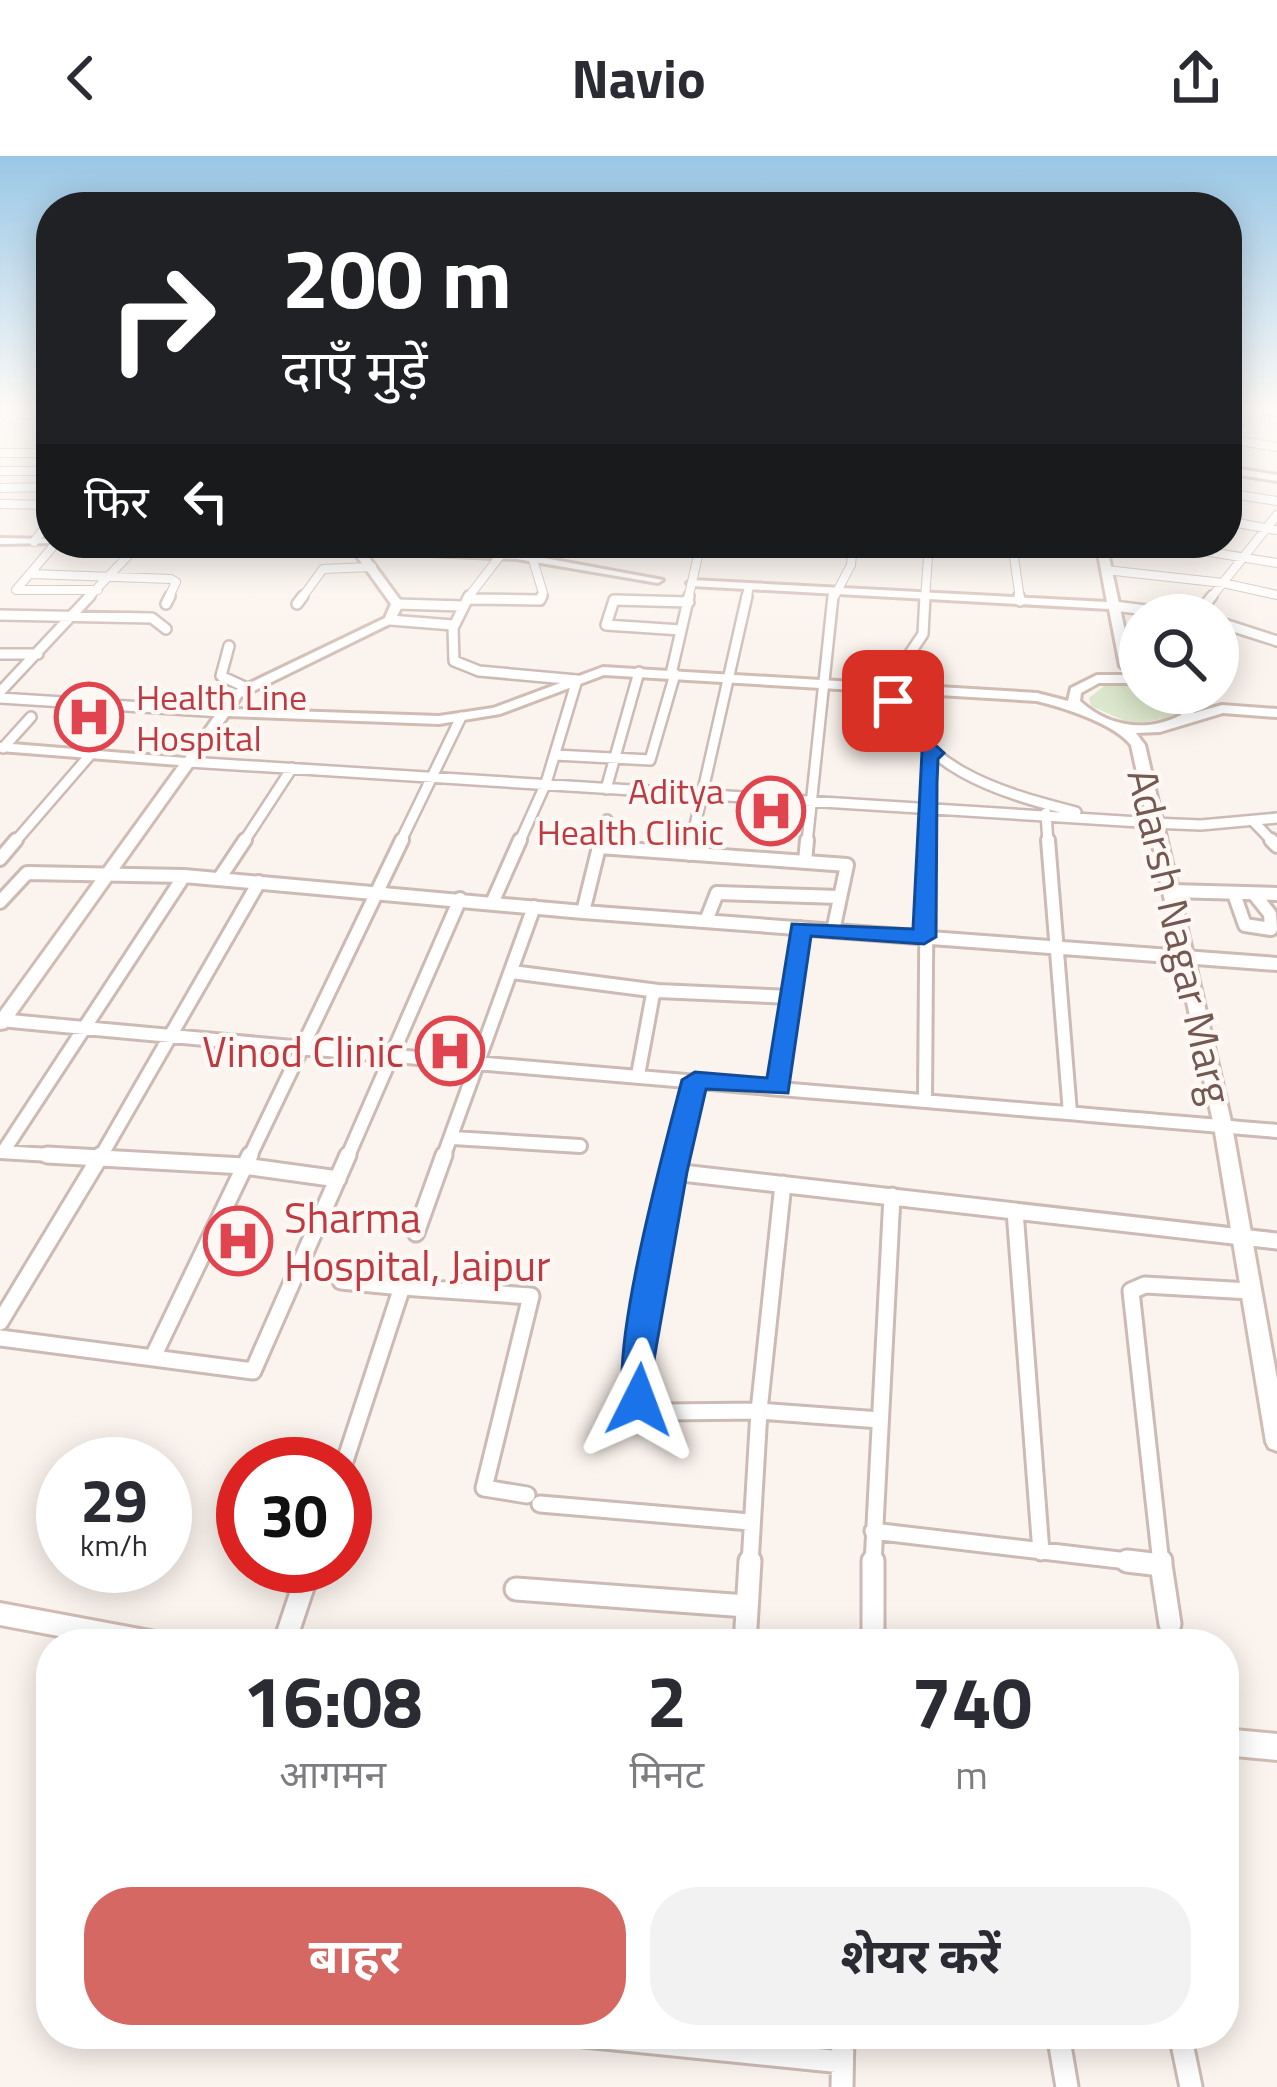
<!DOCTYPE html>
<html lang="hi">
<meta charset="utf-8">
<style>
body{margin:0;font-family:"Titillium Web","Noto Sans Devanagari",sans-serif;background:#f2f2f3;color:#2b2b33;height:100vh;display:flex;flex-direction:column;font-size:45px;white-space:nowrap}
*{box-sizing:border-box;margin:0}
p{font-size:39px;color:#7c7c81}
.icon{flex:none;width:66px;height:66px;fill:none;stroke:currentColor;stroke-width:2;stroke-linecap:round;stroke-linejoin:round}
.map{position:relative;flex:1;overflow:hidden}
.details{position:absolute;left:36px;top:1473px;width:1203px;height:420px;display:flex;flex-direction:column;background:#fff;border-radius:48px;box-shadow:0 6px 30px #0003}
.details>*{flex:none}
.top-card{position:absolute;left:36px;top:36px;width:1206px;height:366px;border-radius:48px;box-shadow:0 6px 30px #0003;background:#202124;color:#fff;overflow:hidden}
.controls{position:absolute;left:1119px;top:438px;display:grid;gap:24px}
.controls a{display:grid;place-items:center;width:120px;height:120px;border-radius:50%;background:#fff;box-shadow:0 6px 30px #0003;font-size:60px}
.speed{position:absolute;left:36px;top:1281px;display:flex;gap:24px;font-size:60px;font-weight:700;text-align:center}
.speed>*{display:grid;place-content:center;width:156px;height:156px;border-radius:50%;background:#fff;box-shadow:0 6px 30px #0003;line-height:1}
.speed small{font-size:30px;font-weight:400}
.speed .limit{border:18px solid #d22;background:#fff;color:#111}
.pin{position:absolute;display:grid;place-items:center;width:102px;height:102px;color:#fff;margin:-51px;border-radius:24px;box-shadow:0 6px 18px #0006}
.me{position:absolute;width:132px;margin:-66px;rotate:3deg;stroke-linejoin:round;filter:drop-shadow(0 0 9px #0008)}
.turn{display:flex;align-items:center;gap:42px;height:252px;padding:0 48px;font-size:54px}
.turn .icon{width:156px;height:156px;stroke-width:2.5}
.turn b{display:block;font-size:84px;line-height:102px}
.then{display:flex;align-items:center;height:114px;padding:0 48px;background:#0003;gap:24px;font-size:45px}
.eta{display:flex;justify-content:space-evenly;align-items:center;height:204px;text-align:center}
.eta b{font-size:72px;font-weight:700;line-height:84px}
.button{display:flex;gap:24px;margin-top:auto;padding:24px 48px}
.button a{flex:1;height:138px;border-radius:48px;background:#d56862;color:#fff;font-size:48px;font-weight:700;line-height:138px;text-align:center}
.button a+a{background:#f2f2f3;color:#2b2b33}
header{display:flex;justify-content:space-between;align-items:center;height:156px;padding:0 48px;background:#fff;font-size:54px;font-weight:700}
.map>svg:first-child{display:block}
</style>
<header><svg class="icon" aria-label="back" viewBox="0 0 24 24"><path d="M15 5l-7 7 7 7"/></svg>Navio<svg class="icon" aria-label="share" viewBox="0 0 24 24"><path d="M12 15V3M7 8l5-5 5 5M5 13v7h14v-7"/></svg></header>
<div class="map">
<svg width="1277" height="1931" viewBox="0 0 1277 1931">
<rect width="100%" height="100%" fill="#fbf3ed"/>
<path fill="#dce8cd" d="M1136 529 1140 537H1164L1177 546 1176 561 1132 568 1091 550 1089 542 1104 530Z"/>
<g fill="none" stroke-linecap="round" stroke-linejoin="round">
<defs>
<path id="street-far4" d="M1256 253 1277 256
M19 257 51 260
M0 266 24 255
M1227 279 1253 253
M1227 283 1277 291
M0 297H51
M0 315H51
M0 332 51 331
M1227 337 1277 345
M0 348 51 349
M1227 365 1275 374
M34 386 51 363
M56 387 16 434H98
M636 387 698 397
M1012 387 1020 443
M1155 387 1277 407
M532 401 543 437 540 443
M1106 414 1223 427 1277 439
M31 418 171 423 176 426 168 443
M87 443 140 387
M301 443 323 413 372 411
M467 443 510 387
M469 443H488
M688 443 701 387
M746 443 749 431
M833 443 851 409 853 387
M925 443 929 387
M1210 443 1277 359"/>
<path id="street-far3" d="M469 440 453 472 454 505 479 515 577 524 546 627 519 687
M925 440 923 478 892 524C907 611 1001 637 1076 656
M1019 440 1020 445
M469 443 540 444 542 440
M166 448 170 440
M297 448 303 440
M397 448 463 450
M1114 450 1186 459
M0 459 152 462 166 473
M1197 459 1212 440
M390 464 453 469
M1218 466 1277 485
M681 474 606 469 614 444 689 446
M229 490 221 520 245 531
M0 498H38
M671 518 689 440
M0 536 90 440
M0 542 221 556
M3 592 31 561
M555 599 650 604 675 518
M189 606 1155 667
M606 633 639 516
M1046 657 1048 687
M1253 665 1274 687
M1151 667 1201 669 1277 662
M14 687 90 599
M243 687 292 612
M400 687 461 561
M600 687 607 664
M691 687 747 440
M807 687 833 440
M927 687 928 601 934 597"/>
<path id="street-far2" d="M1048 684 1070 957
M1271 684 1277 690
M599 691 601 684
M689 698 692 684
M0 703 16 684
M805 706 807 684
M219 723 245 684
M1171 735 1277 738
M1234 738 1245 769 1271 773 1270 758 1254 738
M493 745 520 684
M0 746 27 717 184 720 583 756 1277 808
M583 756 599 691 847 709 833 775
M706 765 717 737 839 741
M512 816 658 835
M0 864C425 905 851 938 1277 975
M638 919 653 838 658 835 791 841
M779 931 800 772
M925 944 927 684
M453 982 580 990
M0 996 100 1002
M3 996 184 720
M100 1002 259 726
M249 1002 402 684
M347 1002 460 743
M443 1002 534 751
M676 1002 695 924"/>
<path id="street-far1" d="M47 999 244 1010 338 1023
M677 999 636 1215 639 1244 665 1256 759 1255 880 1264
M673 1016 1277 1085
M1015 1055 1041 1396
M416 1077 444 999
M341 1125 402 1131
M0 1166 101 999
M0 1182 253 1215 348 999
M153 1201 250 999
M344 1308 402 1131 531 1140 484 1332 527 1339
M540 1348 750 1366
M873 1375 1153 1408
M750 1408 759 1255 783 1028
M873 1408 892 1040
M1161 1408 1131 1135 1145 1129 1250 1135"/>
<path id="street" d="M873 1405V1488
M1127 1405 1161 1409V1405
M1161 1409 1170 1468
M516 1433 746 1450
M284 1488 310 1410
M745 1488 750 1405
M565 1878 842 1906
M1058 1878 1067 1931
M1180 1878 1191 1931
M842 1931 843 1878"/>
<path id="secondary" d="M1227 311 1277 319V325L1227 317Z
M0 382 51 383V387H55L0 388Z
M299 387H364L363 389 517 397 663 424 658 427 517 403 365 396 403 448 394 466 241 541 233 553 439 560 493 552 603 511 1037 537 1068 545 1071 532 1097 519H1131L1120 510 1109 453 692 430 687 427 692 424 1107 446 1096 387H1106L1132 508 1140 514V527H1099L1081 537 1080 545C1108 571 1147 577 1181 559L1183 549 1173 537H1186L1195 548 1194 557 1222 549 1277 553V561L1223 557 1160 576 1136 577 1145 589 1232 970 1277 1223V1295L1269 1292 1266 1286 1214 970 1131 589C1113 567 1065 552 1037 545L604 519 500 558 439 568 228 560 6 872 0 873V856L179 609 0 595V587L185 602 216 558 217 553 233 535 385 462 391 448 353 395 304 390Z
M0 1447 161 1477 170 1480 173 1488H101L0 1469Z
M1224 1573 1277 1578V1604L1224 1599Z"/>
</defs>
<use href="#street-far4" stroke="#ccbab4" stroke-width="10"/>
<use href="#street-far3" stroke="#ccbab4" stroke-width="14"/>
<use href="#street-far2" stroke="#ccbab4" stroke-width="18"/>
<use href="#street-far1" stroke="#ccbab4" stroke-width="21"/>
<use href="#street" stroke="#ccbab4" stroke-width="27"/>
<use href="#secondary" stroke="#d1bcb4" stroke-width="6"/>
<use href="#street-far4" stroke="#fff" stroke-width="8"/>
<use href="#street-far3" stroke="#fff" stroke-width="9"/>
<use href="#street-far2" stroke="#fff" stroke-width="12"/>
<use href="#street-far1" stroke="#fff" stroke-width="15"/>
<use href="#street" stroke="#fff" stroke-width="21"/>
<use href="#secondary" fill="#fff" fill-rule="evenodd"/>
</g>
<linearGradient id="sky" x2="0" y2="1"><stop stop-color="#99c7e6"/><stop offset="0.48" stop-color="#fdfaf7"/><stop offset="1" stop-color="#fdfaf7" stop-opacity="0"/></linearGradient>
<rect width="1277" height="523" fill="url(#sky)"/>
<path fill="#1a73e8" stroke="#114b97" stroke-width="3" d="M886 541H899L916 571 944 597 938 603 937 626 936 781 924 788 811 780 788 937 706 933 687 1016 652 1215 655 1244 651 1253 639 1257 627 1253C604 1209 667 982 682 924L695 916 767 922 792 768 913 773 922 596 902 578 883 545Z"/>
<defs>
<symbol id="hospital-ring" viewBox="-11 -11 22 22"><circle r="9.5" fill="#fef8f4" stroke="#e0444e" stroke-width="1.5"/><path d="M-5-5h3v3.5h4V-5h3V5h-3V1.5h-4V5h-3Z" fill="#e0444e"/></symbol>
</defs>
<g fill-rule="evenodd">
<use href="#hospital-ring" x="51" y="523" width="76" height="76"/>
<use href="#hospital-ring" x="733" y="617" width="76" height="76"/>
<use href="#hospital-ring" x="412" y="857" width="76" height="76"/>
<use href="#hospital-ring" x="200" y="1047" width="76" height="76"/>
</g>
<g text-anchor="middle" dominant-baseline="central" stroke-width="9" stroke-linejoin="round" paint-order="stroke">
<g font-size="36" fill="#be3a42" stroke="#fef8f4" text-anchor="start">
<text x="136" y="540">Health Line<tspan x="136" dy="41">Hospital</tspan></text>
<text x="724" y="634" text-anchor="end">Aditya<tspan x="724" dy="41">Health Clinic</tspan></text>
</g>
<g font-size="42" fill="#745852" stroke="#fef8f4">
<text transform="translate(1181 780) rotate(77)">Adarsh Nagar Marg</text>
</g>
<g font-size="42" fill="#be3a42" stroke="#fef8f4" text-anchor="end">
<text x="404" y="895">Vinod Clinic</text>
<text x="284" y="1061" text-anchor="start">Sharma<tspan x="284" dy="48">Hospital, Jaipur</tspan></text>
</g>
</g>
</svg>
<div class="controls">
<a><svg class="icon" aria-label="search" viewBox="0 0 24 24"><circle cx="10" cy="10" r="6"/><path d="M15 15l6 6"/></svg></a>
</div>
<div class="speed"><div>29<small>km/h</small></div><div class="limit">30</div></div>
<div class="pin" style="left:893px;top:545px;background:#d93025"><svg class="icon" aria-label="arrive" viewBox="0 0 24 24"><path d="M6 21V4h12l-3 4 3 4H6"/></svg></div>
<svg class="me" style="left:639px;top:1244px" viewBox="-20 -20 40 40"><path d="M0-17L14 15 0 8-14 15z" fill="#1a73e8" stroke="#fff" stroke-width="4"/></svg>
<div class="top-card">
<div class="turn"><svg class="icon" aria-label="right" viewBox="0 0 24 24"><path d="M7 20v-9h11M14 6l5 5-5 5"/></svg><div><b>200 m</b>दाएँ मुड़ें</div></div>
<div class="then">फिर<svg class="icon" aria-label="left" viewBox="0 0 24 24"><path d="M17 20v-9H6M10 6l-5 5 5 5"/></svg></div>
</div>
<section class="details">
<div class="eta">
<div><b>16:08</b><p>आगमन</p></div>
<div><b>2</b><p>मिनट</p></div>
<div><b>740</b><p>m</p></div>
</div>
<div class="button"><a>बाहर</a><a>शेयर करें</a></div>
</section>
</div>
